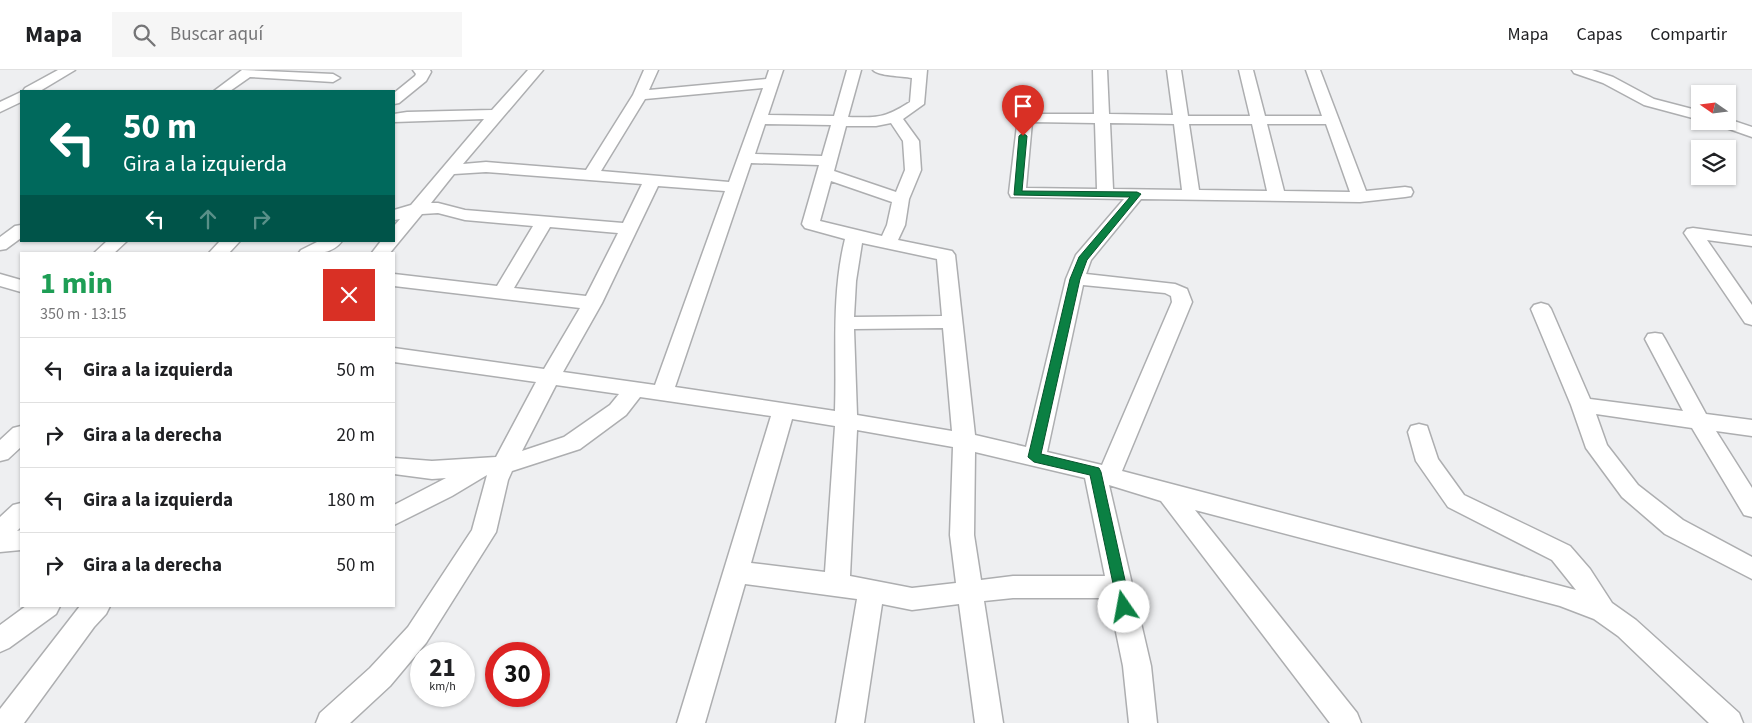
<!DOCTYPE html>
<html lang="es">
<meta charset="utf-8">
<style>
body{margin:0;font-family:"Source Sans 3",sans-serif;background:#f6f6f6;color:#202124;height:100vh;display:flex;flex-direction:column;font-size:19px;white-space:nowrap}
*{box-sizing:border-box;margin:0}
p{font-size:16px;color:#757577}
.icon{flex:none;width:28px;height:28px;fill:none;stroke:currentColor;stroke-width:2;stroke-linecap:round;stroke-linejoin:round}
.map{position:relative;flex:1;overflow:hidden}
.details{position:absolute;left:20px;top:182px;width:375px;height:355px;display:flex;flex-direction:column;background:#fff;border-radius:0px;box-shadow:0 1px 4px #0004}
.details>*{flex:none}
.banner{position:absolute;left:20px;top:20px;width:375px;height:152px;border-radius:0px;box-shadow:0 1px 4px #0004;background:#00695c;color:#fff;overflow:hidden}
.needle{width:32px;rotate:284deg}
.buttons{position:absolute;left:1691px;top:15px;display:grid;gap:10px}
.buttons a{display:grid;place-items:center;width:45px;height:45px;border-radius:0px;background:#fff;box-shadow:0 1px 4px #0004;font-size:25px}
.speed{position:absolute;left:410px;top:572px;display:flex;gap:10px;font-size:25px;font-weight:700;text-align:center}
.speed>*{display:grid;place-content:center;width:65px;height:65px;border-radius:50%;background:#fff;box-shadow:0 1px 4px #0004;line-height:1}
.speed small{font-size:12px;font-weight:400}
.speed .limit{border:8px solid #d22;background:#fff;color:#111}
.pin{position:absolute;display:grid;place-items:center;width:42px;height:42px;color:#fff;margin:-51px -21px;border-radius:50% 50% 50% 0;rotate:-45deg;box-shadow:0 0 5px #0007}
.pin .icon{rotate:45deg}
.me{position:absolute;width:55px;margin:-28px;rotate:348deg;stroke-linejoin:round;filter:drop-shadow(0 0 4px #0008)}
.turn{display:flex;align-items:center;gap:18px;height:105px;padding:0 20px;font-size:22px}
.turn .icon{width:65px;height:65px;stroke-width:2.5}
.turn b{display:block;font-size:35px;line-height:42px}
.lanes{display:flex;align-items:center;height:48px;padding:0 20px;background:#0003;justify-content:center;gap:25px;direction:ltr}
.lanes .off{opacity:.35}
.round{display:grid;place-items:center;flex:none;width:52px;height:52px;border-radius:0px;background:#f6f6f6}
.headline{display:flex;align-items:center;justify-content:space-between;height:85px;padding:0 20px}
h1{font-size:30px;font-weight:700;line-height:38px;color:#1e9e55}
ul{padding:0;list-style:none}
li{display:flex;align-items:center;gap:15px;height:65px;padding:0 20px;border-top:1px solid #e0e0e0}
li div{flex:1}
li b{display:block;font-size:19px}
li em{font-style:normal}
header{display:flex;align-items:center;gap:30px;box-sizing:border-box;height:70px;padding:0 25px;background:#fff;border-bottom:1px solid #e0e0e0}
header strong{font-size:24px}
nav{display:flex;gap:28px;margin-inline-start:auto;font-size:18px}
.search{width:350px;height:45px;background:#f6f6f6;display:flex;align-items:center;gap:12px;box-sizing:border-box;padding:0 18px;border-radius:0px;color:#757577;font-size:19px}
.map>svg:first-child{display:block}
</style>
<header>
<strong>Mapa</strong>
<div class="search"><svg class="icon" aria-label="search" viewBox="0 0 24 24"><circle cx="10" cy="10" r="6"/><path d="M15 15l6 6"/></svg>Buscar aquí</div>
<nav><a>Mapa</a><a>Capas</a><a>Compartir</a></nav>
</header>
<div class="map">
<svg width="1752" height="653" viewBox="0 0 1752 653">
<rect width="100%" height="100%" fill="#eeeff1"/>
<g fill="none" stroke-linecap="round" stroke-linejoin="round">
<defs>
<path id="minor" d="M58 0H75L40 21H23L25 18Z
M242 0 333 4 340 8 333 12 250 7 230 21H214Z
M413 0H430L431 2 426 11 399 33 394 34V23L415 6 416 4Z
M528 0H543L463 94 486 92 586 100 633 25 644 0H658L649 20 766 9 769 0H783L768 45 834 46 847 0H861L848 47C878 48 885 48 910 32L912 8C902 6 878 6 873 0H927L924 34 903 49 919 71 921 100 909 129 905 155 898 170 952 181 955 185 975 365 1026 377 1066 209 1076 185 1124 129 1011 127 1009 123 1018 47 1020 44H1094L1093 0H1107L1109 44 1173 45 1167 0H1181L1188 46H1250L1239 0H1253L1265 46H1322L1306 0H1320L1366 121 1405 117 1411 118 1413 122 1411 126 1405 127 1360 132 1141 129 1091 190 1086 204 1175 214 1187 219 1192 232 1122 401 1576 520 1552 490 1448 437 1416 391 1408 362 1411 356 1419 354 1427 356 1438 389 1464 425 1570 476 1590 499 1612 533 1636 550 1739 643 1743 653H1709L1618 566 1594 549 1560 536 1195 440 1357 643 1361 653H1330L1161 431 1109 415 1151 596 1157 653H1129L1123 596 1109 528H1013L984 531 1003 653H975L959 534 912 540 882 534 864 653H836L857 529 745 514 705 653H677L771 346 640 327 626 345 580 379 512 401 508 410 496 462 426 573 390 616 350 653H316L320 643 370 598 408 557 472 460 487 405 452 426 394 455V435L446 408 432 409 394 404V388L432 391 496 387 536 312 394 292V278L544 299 580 238 394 216V204L497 216 533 156 465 150 438 143 422 144 389 184H371L381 171H394V156L400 149 394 150V140L411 135 484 49 394 52V44L407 42 492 40ZM763 18 729 112 601 101 645 29ZM1032 52 1095 53 1097 119 1026 118ZM891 53 903 71 905 100 896 122 834 101 846 56H876ZM1110 53 1174 54 1182 120 1113 119ZM765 54 831 55 822 86 755 84ZM1189 54H1252L1267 121 1199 120ZM1267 54H1326L1350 122 1284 121ZM751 93 819 95 802 154 805 158 845 169C831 226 837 283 835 341L675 317ZM486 102 642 114 623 153 465 140 438 133H431L454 104ZM831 111 892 132 887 155 882 166 820 151ZM658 116 725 121 655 315 563 302 602 233ZM550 157 618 163 586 226 514 218ZM862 173 937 189 942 246 854 247 856 211ZM1083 215 1165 223 1171 226 1172 232 1102 395 1047 382ZM943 258 952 361 857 345 854 259ZM556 315 619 324 610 335 564 367 522 381ZM792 349 835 356 825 502 751 493ZM857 360 953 377 950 465 956 513 912 518 850 506ZM975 382 1085 408 1105 506H1013L981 510 974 465Z
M1572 0H1592L1613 7 1654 29 1700 41V50L1644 35 1603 13 1574 3Z
M21 22V32L0 42V32Z
M1728 49 1752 57V67L1715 54 1713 51H1728Z
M21 155V168L6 179 0 180V167L15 156Z
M1693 158 1752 166V176L1707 170 1752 235V255L1745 253 1684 163 1687 159Z
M107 171H127L113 184H93Z
M220 171H240L228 184H208Z
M319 171H342C332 185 313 184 298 184L301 180Z
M0 204 21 210V222L0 216Z
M1541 233 1548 235 1551 239 1590 329 1683 341 1645 269 1648 264 1655 263 1662 264 1665 269 1706 344 1752 350V366L1716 361 1752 418V447L1744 445 1692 358 1596 344 1607 375 1638 415 1683 450 1752 487V509L1665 464 1622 427 1586 378 1571 335 1531 239 1534 235Z
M21 356V377L8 389 0 391V370L13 358Z
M21 433V457L17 461 21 460V480L0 482V447L13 435Z
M26 536H60L56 544 9 578 0 582V555Z
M80 536H110L106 544 94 557 24 653H0V639Z"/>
</defs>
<use href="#minor" stroke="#adaeb0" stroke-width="3"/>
<use href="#minor" fill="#fff" fill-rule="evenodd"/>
</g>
<path fill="#0b8043" stroke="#07532c" d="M1023 63 1027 66 1022 121 1137 122 1141 124 1087 190 1080 209 1041 384 1095 397 1099 398 1101 402 1131 537 1129 541 1124 543 1120 541 1118 537 1090 405 1034 392 1028 387 1070 209 1079 187 1130 127 1014 125 1019 66Z"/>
</svg>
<div class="buttons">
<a><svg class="needle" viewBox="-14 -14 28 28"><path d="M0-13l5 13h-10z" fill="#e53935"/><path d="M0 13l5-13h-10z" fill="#757577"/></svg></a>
<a><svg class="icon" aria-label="layers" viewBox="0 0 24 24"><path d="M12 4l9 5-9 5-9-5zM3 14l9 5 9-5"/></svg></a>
</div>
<div class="speed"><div>21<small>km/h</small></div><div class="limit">30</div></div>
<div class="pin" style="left:1023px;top:66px;background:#d93025"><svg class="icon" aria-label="arrive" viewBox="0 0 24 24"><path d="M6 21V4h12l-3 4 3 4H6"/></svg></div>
<svg class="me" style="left:1124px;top:537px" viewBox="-20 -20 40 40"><circle r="19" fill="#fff"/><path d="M0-13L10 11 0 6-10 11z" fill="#0b8043"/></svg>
<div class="banner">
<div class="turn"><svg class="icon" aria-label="left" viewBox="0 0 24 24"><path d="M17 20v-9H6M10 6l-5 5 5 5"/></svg><div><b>50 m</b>Gira a la izquierda</div></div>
<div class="lanes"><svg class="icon" aria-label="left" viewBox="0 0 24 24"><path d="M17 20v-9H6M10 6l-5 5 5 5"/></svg><svg class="icon off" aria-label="ahead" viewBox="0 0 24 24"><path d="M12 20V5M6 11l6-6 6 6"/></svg><svg class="icon off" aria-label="right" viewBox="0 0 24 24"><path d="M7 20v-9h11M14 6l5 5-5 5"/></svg></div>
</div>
<section class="details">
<div class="headline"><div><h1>1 min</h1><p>350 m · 13:15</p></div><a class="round" style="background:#d93025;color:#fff"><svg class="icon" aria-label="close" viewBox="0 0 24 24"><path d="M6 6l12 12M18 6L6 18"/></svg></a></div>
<ul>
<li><svg class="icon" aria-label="left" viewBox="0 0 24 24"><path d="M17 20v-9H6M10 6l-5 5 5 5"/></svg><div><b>Gira a la izquierda</b></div><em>50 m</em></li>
<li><svg class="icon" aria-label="right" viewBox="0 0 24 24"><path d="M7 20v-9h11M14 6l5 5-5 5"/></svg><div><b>Gira a la derecha</b></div><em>20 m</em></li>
<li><svg class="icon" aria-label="left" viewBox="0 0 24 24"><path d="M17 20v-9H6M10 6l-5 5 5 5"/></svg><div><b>Gira a la izquierda</b></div><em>180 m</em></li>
<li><svg class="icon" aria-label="right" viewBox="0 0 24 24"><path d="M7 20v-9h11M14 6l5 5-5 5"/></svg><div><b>Gira a la derecha</b></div><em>50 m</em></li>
</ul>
</section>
</div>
